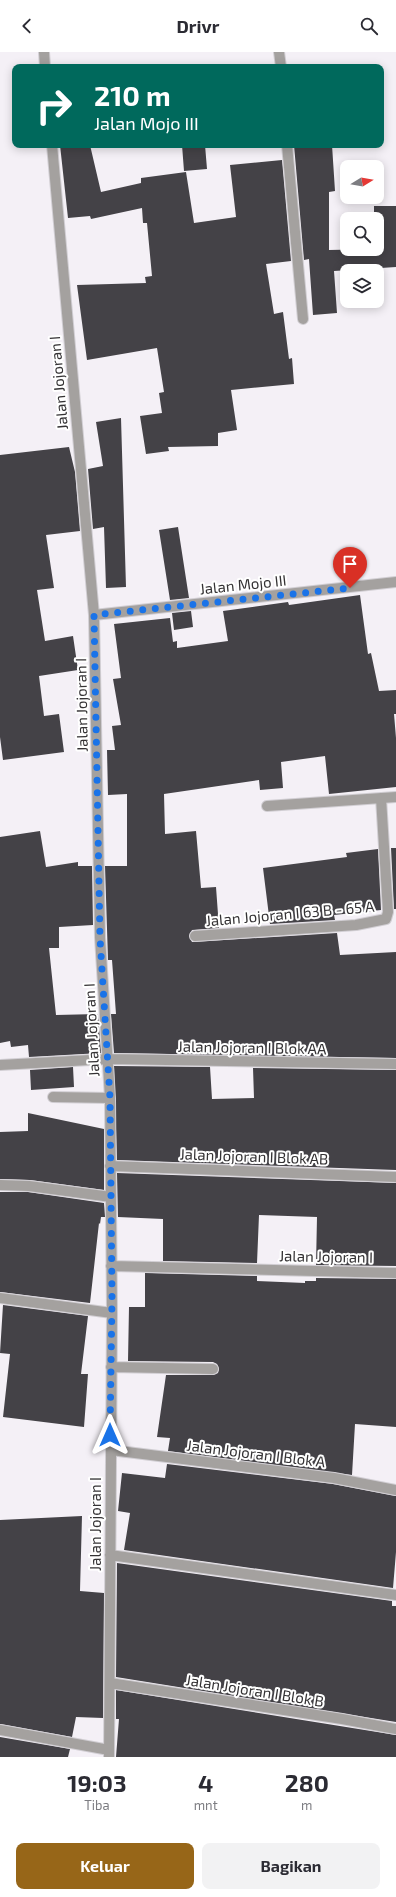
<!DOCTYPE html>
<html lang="id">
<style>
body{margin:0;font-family:"Exo 2",sans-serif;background:#f2f2f3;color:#2b2b33;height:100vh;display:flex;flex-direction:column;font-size:15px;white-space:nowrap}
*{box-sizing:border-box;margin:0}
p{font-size:13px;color:#7c7c81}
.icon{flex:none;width:22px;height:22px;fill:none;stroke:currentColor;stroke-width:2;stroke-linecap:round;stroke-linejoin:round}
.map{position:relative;height:1705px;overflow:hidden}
.side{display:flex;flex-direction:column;background:#fff;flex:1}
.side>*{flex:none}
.hud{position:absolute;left:12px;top:12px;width:372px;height:84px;border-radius:8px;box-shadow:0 2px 10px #0003;background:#00695c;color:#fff;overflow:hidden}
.needle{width:26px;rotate:79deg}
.fabs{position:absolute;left:340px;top:108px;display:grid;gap:8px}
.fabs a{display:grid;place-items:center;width:44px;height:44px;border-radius:8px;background:#fff;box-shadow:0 2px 10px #0003;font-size:20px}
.pin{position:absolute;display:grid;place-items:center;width:34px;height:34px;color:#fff;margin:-41px -17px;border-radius:50% 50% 50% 0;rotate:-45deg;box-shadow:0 0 4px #0007}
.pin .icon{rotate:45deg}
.me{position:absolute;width:44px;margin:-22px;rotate:0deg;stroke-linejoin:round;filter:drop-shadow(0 0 3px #0008)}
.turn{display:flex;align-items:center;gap:14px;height:84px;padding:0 16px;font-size:18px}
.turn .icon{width:52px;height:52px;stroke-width:2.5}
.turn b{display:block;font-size:28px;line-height:34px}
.eta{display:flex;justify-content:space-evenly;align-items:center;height:68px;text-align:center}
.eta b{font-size:24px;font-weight:700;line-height:28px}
.cta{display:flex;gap:8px;margin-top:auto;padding:8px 16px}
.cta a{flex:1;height:46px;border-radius:8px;background:#976618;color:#fff;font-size:16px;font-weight:700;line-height:46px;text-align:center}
.cta a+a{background:#f2f2f3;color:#2b2b33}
header{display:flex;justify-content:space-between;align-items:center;height:52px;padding:0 16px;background:#fff;font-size:18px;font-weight:700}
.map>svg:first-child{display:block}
</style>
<header><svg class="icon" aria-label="back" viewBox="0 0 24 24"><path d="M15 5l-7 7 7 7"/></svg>Drivr<svg class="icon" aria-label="search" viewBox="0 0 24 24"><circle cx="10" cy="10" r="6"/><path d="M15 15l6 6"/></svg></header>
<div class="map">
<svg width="396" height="1705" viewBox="0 0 396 1705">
<rect width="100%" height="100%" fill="#f4f0f6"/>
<path fill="#444247" d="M60 93H90L101 140 141 131V126L186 120 194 171 236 165 230 113 282 108 291 209 266 212 274 262 283 260 289 307 292 306 294 332 231 338 237 378 218 381V394L168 395 169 399 146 402 140 364 162 361 159 341 164 340 157 296 87 308 77 233 146 231 145 225 152 224 147 171H143L142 156 91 167 90 164 68 166Z
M182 93H205L207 117 184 119Z
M294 93H332L335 139 329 140V198L377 197V167H374V154H396V215L334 219 337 261 313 263 309 207 304 208Z
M121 366 126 535 106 536 104 475 93 477 88 417 103 414 96 370Z
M69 395 75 420 80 479 46 483 54 536 37 538 45 589 73 584 78 618 39 624 44 664 59 662 64 700 3 708 0 685V403Z
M178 475 189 546 170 548 159 478Z
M360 543 368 602 371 601 379 639 396 638V662H394L396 686V735L329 742 325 704 281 710 283 736 260 738 259 728 164 742 165 782 196 779 201 836 216 835 219 876 192 878 189 884 192 890 337 881 340 903 396 900V1006L114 1001 111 962H116L112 908H108L105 814H127V742L108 743 107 698H115L112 674 121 673 113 627 121 626 114 572 170 566 173 590 177 589V596L228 589 223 559 288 550 289 553Z
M191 559 193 575 174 578 172 561Z
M40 779 46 815 78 810V814H92L93 873 59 875V896H49L56 963 98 962 101 1001 29 1005 28 993 11 995 10 989 0 991V785Z
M391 796H396V857H394Z
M378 797 381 858 334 863 335 868 270 872 263 816 347 805 346 801Z
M114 1014 210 1015 212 1047 254 1046 253 1016 396 1018V1118L117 1108Z
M73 1015 74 1035 31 1038 30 1018Z
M28 1061 104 1077V1138L30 1128 0 1127V1080L28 1079Z
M117 1121 396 1131V1214L316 1213 317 1165 259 1163 257 1211 163 1209V1167L118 1165Z
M0 1140H28L104 1151 105 1165H101L100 1172 99 1171 90 1251 0 1240Z
M145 1221 257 1224V1229L305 1231V1229H316V1226L396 1227V1375L355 1372 352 1423 168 1399 170 1386 157 1385 166 1323H213L218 1321 219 1317 217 1312 213 1310 128 1309 129 1255H145Z
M3 1253 88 1264 81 1322H88L84 1375 3 1365 10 1302 0 1301Z
M167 1412 333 1432 396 1444V1500L393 1536 124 1498 130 1461 118 1459 122 1421 165 1426Z
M82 1464 80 1539 104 1541 103 1666 76 1665 72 1685 0 1672V1468Z
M117 1511 392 1549V1554H396V1670L116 1625Z
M116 1638 396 1683V1705H116L119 1667H116Z
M0 1685 70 1697 68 1705H0Z"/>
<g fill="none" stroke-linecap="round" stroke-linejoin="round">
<defs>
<path id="street" d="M44 0 45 15
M279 0 281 15
M52 93 94 563 100 885 110 1046 112 1261 109 1705
M287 93 303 267
M94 563 396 530
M267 754 396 745
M195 884 356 873 386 867 388 860 381 746
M0 1013 108 1007 396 1012
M53 1045 110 1046
M110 1114 396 1125
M0 1133 29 1134 111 1145
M111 1214 396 1221
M0 1246 112 1261
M111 1315 213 1317
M111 1398 334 1426 396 1438
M110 1503 396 1543
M110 1631 342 1667 396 1677
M0 1678 109 1698"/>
</defs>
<use href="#street" stroke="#d1ced3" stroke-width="12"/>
<use href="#street" stroke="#a4a19f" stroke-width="10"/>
</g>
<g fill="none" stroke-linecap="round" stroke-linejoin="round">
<path stroke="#1a73e8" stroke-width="7" stroke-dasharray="0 12.6" d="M110 1383 112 1246 110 1046 100 886 94 563 350 536"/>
</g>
<g text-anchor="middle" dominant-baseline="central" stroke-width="4" stroke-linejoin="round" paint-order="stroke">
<g font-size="15" fill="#343234" stroke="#fff">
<text transform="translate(58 331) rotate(-95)">Jalan Jojoran I</text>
<text transform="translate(243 532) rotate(-6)">Jalan Mojo III</text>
<text transform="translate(81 653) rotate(-91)">Jalan Jojoran I</text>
<text transform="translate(290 861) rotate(-5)">Jalan Jojoran I 63 B - 65 A</text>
<text transform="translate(91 978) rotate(-93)">Jalan Jojoran I</text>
<text transform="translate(252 995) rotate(1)">Jalan Jojoran I Blok AA</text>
<text transform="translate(254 1104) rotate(2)">Jalan Jojoran I Blok AB</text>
<text transform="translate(326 1204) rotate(1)">Jalan Jojoran I</text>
<text transform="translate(256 1401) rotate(7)">Jalan Jojoran I Blok A</text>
<text transform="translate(95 1472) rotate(-90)">Jalan Jojoran I</text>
<text transform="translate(255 1638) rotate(9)">Jalan Jojoran I Blok B</text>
</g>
</g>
</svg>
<div class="fabs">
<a><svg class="needle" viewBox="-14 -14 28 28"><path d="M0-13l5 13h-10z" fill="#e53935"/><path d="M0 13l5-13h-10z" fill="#7c7c81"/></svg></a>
<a><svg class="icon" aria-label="search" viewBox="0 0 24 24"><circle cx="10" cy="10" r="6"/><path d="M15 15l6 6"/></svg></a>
<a><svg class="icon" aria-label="layers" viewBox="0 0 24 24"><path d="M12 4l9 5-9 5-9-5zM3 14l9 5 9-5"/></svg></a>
</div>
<div class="pin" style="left:350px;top:536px;background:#d93025"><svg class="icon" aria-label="arrive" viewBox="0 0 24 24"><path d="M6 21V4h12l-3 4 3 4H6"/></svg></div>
<svg class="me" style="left:110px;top:1383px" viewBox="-20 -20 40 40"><path d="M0-17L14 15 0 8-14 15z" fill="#1a73e8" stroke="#fff" stroke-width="4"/></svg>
<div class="hud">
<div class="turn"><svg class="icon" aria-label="right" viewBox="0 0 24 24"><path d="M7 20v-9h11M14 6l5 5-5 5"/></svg><div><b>210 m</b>Jalan Mojo III</div></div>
</div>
</div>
<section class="side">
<div class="eta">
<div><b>19:03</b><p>Tiba</p></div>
<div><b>4</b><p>mnt</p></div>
<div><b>280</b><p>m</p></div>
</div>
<div class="cta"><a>Keluar</a><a>Bagikan</a></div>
</section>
